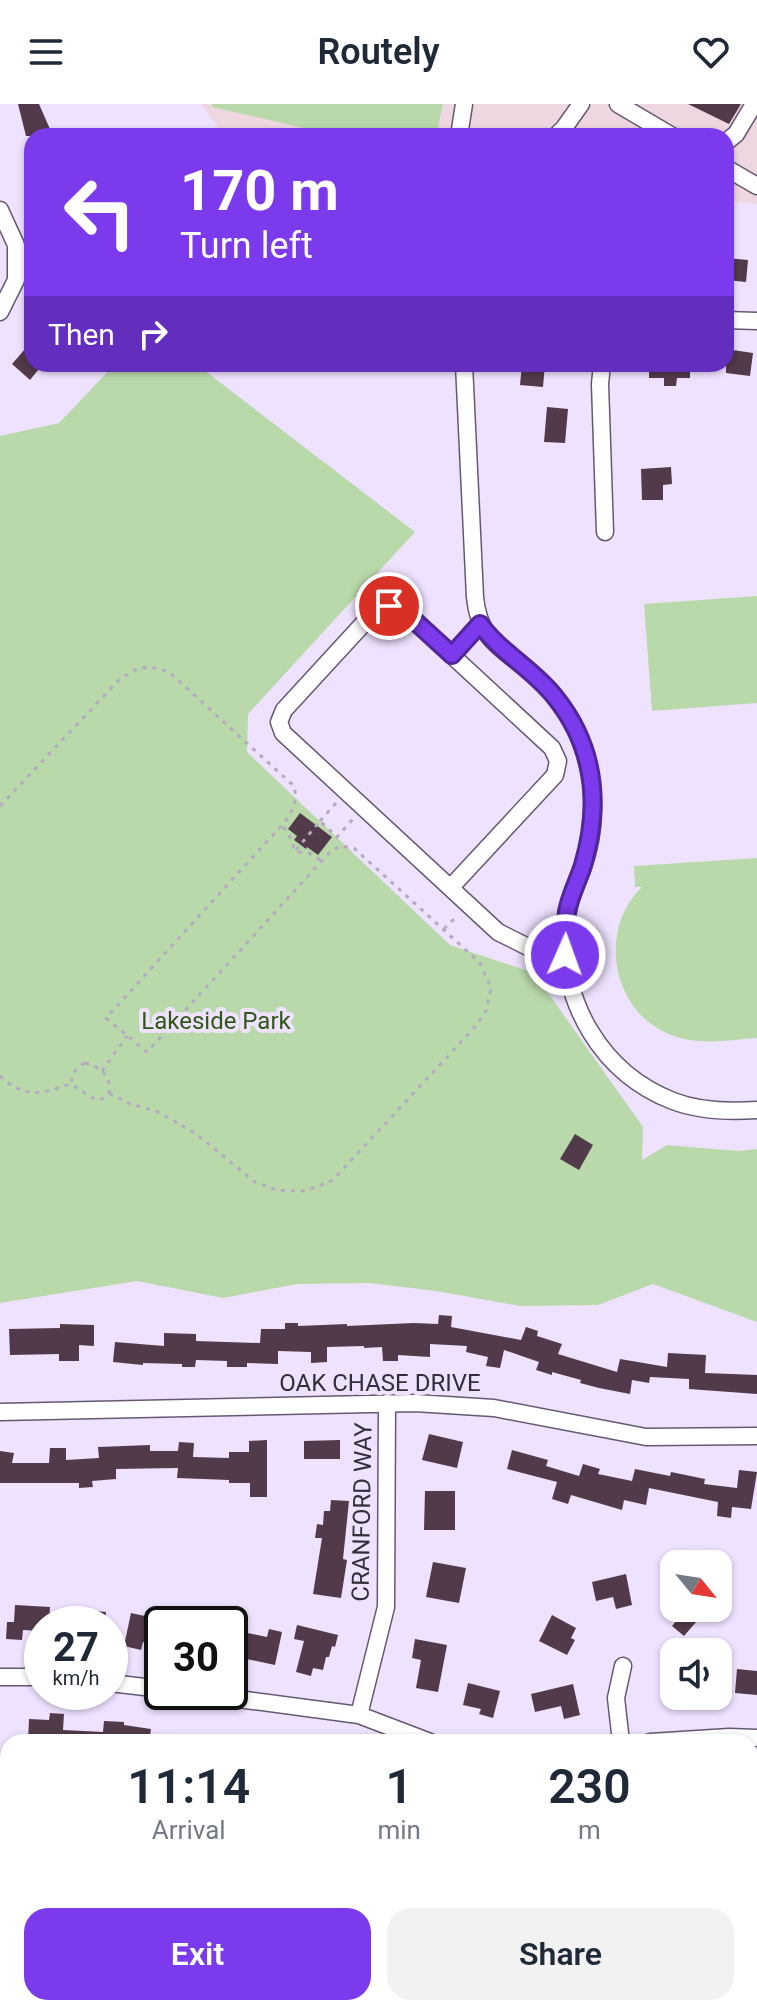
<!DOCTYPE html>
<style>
body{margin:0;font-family:Roboto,sans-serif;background:#f2f2f3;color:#1f2937;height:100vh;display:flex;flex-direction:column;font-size:30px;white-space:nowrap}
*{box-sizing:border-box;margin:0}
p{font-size:26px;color:#747a83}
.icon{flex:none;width:44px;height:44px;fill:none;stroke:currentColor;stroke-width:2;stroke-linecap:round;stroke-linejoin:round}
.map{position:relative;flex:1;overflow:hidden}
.panel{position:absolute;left:0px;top:1630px;width:758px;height:282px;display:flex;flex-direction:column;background:#fff;border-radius:24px 24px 0 0;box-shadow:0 2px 6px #0004}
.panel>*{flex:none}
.top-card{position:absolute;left:24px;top:24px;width:710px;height:244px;border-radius:24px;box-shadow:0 2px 6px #0004;background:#7c3aed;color:#fff;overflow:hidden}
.needle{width:52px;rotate:120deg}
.fabs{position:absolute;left:660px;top:1446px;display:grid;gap:16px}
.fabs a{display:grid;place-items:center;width:72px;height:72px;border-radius:16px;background:#fff;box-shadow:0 2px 6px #0004;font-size:40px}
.speed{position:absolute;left:24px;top:1502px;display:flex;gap:16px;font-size:40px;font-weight:700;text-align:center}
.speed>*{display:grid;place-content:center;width:104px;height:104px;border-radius:50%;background:#fff;box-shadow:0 2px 6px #0004;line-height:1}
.speed small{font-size:20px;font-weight:400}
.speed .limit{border:4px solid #111;border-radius:12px;background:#fff;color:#111}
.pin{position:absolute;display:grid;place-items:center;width:68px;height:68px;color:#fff;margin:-34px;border:4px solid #fff;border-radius:50%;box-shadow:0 2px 8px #0007}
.me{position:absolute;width:88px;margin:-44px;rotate:2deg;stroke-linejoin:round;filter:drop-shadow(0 0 6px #0008)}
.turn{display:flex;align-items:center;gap:28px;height:168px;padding:0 24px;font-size:36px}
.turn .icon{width:104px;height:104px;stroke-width:2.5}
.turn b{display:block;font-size:56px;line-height:68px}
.then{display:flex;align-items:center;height:76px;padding:0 24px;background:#0003;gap:16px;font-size:30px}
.eta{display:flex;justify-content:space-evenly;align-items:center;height:136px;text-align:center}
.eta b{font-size:48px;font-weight:600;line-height:56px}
.button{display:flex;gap:16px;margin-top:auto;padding:16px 24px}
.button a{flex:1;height:92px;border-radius:24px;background:#7c3aed;color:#fff;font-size:32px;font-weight:600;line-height:92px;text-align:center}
.button a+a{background:#f2f2f3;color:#1f2937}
header{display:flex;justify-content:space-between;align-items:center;height:104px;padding:0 24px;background:#fff;font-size:36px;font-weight:600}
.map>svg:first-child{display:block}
</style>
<header><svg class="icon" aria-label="menu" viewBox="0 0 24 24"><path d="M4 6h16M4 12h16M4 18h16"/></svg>Routely<svg class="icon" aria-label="heart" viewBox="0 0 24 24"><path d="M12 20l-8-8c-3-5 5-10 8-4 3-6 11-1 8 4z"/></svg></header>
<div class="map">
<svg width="757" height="1911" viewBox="0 0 757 1911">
<rect width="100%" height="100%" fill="#efe2ff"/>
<path fill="#efd7e1" d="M201 0H757V100L726 97V32H224Z"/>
<path fill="#bad9ab" d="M212 0H443L436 32H339L212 3Z
M115 260H196L415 428 248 610 247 648 450 841 534 869 643 1023 642 1056 667 1041 738 1047 757 1045V1218L653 1180 598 1201 520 1202 436 1187 369 1179 297 1180 223 1194 137 1177 0 1199V332L59 319Z
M757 492V599L652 607 644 500Z
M757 754V934C729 936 698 942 671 931 612 908 597 827 642 783H635L634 762Z"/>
<path fill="#513a4a" d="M18 0H39L53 32H26Z
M688 0H741L729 20Z
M726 154 748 156 746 178 726 176Z
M32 237V260H43L30 276 12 260Z
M726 245 753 249 750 272 726 269Z
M522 260H545L543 283 520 281Z
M649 260H690V274H677L676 282H664V274H649Z
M547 303 568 305 565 339 544 338Z
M671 363 672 380 663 381V396H642L641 365Z
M300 709 332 733 318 751 307 743 306 745 294 736 297 732 288 725Z
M575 1030 593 1041 579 1066 560 1055Z
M439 1211 452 1212 451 1223 521 1236 526 1223 538 1227 537 1232 562 1240 558 1250 617 1268 620 1255 667 1263 668 1249 706 1251 705 1269 757 1271V1290L689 1285V1275L650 1273 649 1279 632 1276 630 1290 599 1284 580 1279 581 1276 552 1268V1271L536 1266 539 1258 504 1246 500 1264 486 1262 488 1253 466 1248 467 1242 430 1240V1253L398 1251V1257H383L382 1243 364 1244V1242L327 1243V1258L311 1259V1248L278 1247V1260L247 1259V1263H227V1257L196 1256 195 1263H182V1260L143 1259V1261L113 1258 115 1238 164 1242V1229L196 1230V1237L260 1239 261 1225H285V1219H298V1222L347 1220V1222L414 1219 438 1220Z
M60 1220 94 1221V1242L79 1241V1257H59V1250L10 1251 9 1225 60 1224Z
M429 1330 463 1338 457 1364 422 1356Z
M267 1336V1393H250V1379H229V1376L177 1374 178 1364 116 1365V1375L92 1377 93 1383 79 1384V1379H0V1347L14 1349 12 1359H49L50 1344H66V1356L99 1354 98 1343 150 1341V1347H178L179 1338 194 1339 193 1353 229 1354V1348H249V1337Z
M340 1336V1355H304V1337Z
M512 1346 548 1356 546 1362 579 1372 583 1360 600 1365 598 1370 632 1377 635 1365 670 1372 671 1368 705 1375 704 1380 737 1384 739 1366 757 1368 751 1405 732 1403 731 1414 717 1412 718 1398 649 1384 646 1401 624 1396 622 1406 571 1391 568 1400 552 1395 557 1378 507 1365Z
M425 1387H455V1426H424Z
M331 1396 349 1397 343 1455 347 1456 341 1494 313 1490 322 1434H315L317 1420 323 1421 324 1407H330Z
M433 1458 466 1464 459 1499 426 1493Z
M626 1470 632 1501 616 1505 613 1493 596 1497 592 1478Z
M15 1501 50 1503 49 1520H42V1527L23 1526 22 1536 6 1535 7 1518H14Z
M661 1504H695L703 1510 684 1532 672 1522 676 1517Z
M72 1505 106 1508 105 1520H70Z
M155 1505 167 1508 164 1520H162L160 1541 143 1538 141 1546 124 1542 131 1509 154 1514Z
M552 1511 576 1524 571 1534 575 1536 567 1551 539 1537Z
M297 1521 338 1531 335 1543 332 1542 329 1553H326L323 1566 313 1564 311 1572 296 1568 304 1537 294 1535Z
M269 1525 282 1528 275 1561 237 1553 243 1528 267 1533Z
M415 1535 447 1541 438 1588 416 1584 421 1556 412 1554Z
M737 1565 757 1567V1591L735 1589Z
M468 1579 500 1587 493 1614 479 1610 481 1605 463 1601Z
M573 1580 580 1611 564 1615 561 1602 535 1608 531 1590Z
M50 1609 64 1610 63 1626 103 1628 104 1617 124 1618V1621L151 1625 149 1638H28L29 1615 49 1616Z"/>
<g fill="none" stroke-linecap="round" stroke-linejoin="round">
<defs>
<path id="minor" d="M618 0 672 32
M459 32 464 0
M556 32 564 24 581 0
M726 38 736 30 754 0
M726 64 757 82
M0 106 16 141V176L0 208
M726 216 757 217
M464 260 475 493C479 538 504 545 535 572 555 590 574 615 582 641 596 682 597 725 582 766 574 786 567 801 565 824 561 898 601 969 673 997 699 1007 729 1008 757 1006
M602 260 600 280 605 428
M452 551 480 520
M451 783 555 671 558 657 552 644 405 508 389 502 375 507 284 606 279 618 283 629 498 828 538 848 565 847
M0 1308 415 1299 494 1304 646 1333 757 1332
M0 1573H42
M110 1579 162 1585
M186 1588 359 1611 430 1638
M359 1611 386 1503 387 1299
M621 1638 616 1594 623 1562
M650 1638 729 1633 757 1634
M652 1911 672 1906 697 1911"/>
</defs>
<use href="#minor" stroke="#655972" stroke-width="19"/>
<path stroke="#b4aac1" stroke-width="3" stroke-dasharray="4 6" stroke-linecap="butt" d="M0 702 118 577C138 562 145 560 169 568L294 682C298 697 292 710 282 721L106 914 147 948 332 746 341 742 354 744 480 859 491 884 486 907 474 924 333 1076 306 1087 276 1086 255 1078 195 1029 158 1008 128 999 109 989
M320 717 336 699
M283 723 288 728 294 744 298 748 309 749 322 757
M296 746 320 717 337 733 353 715
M444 825 458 811
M85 959C100 962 112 973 109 989L102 995 96 996 71 980C73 969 75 964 85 959Z
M102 967 127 932
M0 972C25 995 41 990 70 980"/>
<use href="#minor" stroke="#fff" stroke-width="16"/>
</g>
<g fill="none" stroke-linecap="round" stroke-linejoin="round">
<defs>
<path id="route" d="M389 502 405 508 452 551 480 520C501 549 533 565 555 593 595 643 601 700 583 761 578 777 570 791 567 808 565 822 566 836 565 851"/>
</defs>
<use href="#route" stroke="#51269a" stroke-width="20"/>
<use href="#route" stroke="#7c3aed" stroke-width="14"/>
</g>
<g text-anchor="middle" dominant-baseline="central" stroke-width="8" stroke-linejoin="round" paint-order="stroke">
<g font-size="24" fill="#2f5715" stroke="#efe2ff">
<text x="216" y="917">Lakeside Park</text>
</g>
<g font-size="24" fill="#332e39" stroke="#efe2ff">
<text x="380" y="1279">OAK CHASE DRIVE</text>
<text transform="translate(362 1408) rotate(-89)">CRANFORD WAY</text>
</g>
</g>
</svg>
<div class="fabs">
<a><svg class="needle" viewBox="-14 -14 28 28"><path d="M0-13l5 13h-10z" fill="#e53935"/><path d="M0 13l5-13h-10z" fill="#747a83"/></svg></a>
<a><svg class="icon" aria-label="sound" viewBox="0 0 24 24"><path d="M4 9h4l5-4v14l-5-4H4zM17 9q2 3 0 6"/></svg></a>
</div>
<div class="speed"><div>27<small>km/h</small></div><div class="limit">30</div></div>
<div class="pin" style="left:389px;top:502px;background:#d93025"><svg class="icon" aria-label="arrive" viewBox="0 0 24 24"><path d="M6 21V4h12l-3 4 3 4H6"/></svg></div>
<svg class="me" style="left:565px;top:851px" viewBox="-20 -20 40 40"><circle r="17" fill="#7c3aed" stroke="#fff" stroke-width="3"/><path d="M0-11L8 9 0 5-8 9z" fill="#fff"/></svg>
<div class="top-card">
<div class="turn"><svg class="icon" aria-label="left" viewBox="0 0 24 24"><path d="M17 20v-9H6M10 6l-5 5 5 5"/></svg><div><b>170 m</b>Turn left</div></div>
<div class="then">Then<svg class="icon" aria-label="right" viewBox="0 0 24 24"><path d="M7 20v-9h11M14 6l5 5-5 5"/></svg></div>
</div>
<section class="panel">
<div class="eta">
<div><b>11:14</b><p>Arrival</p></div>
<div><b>1</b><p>min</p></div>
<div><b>230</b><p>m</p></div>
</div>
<div class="button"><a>Exit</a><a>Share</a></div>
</section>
</div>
